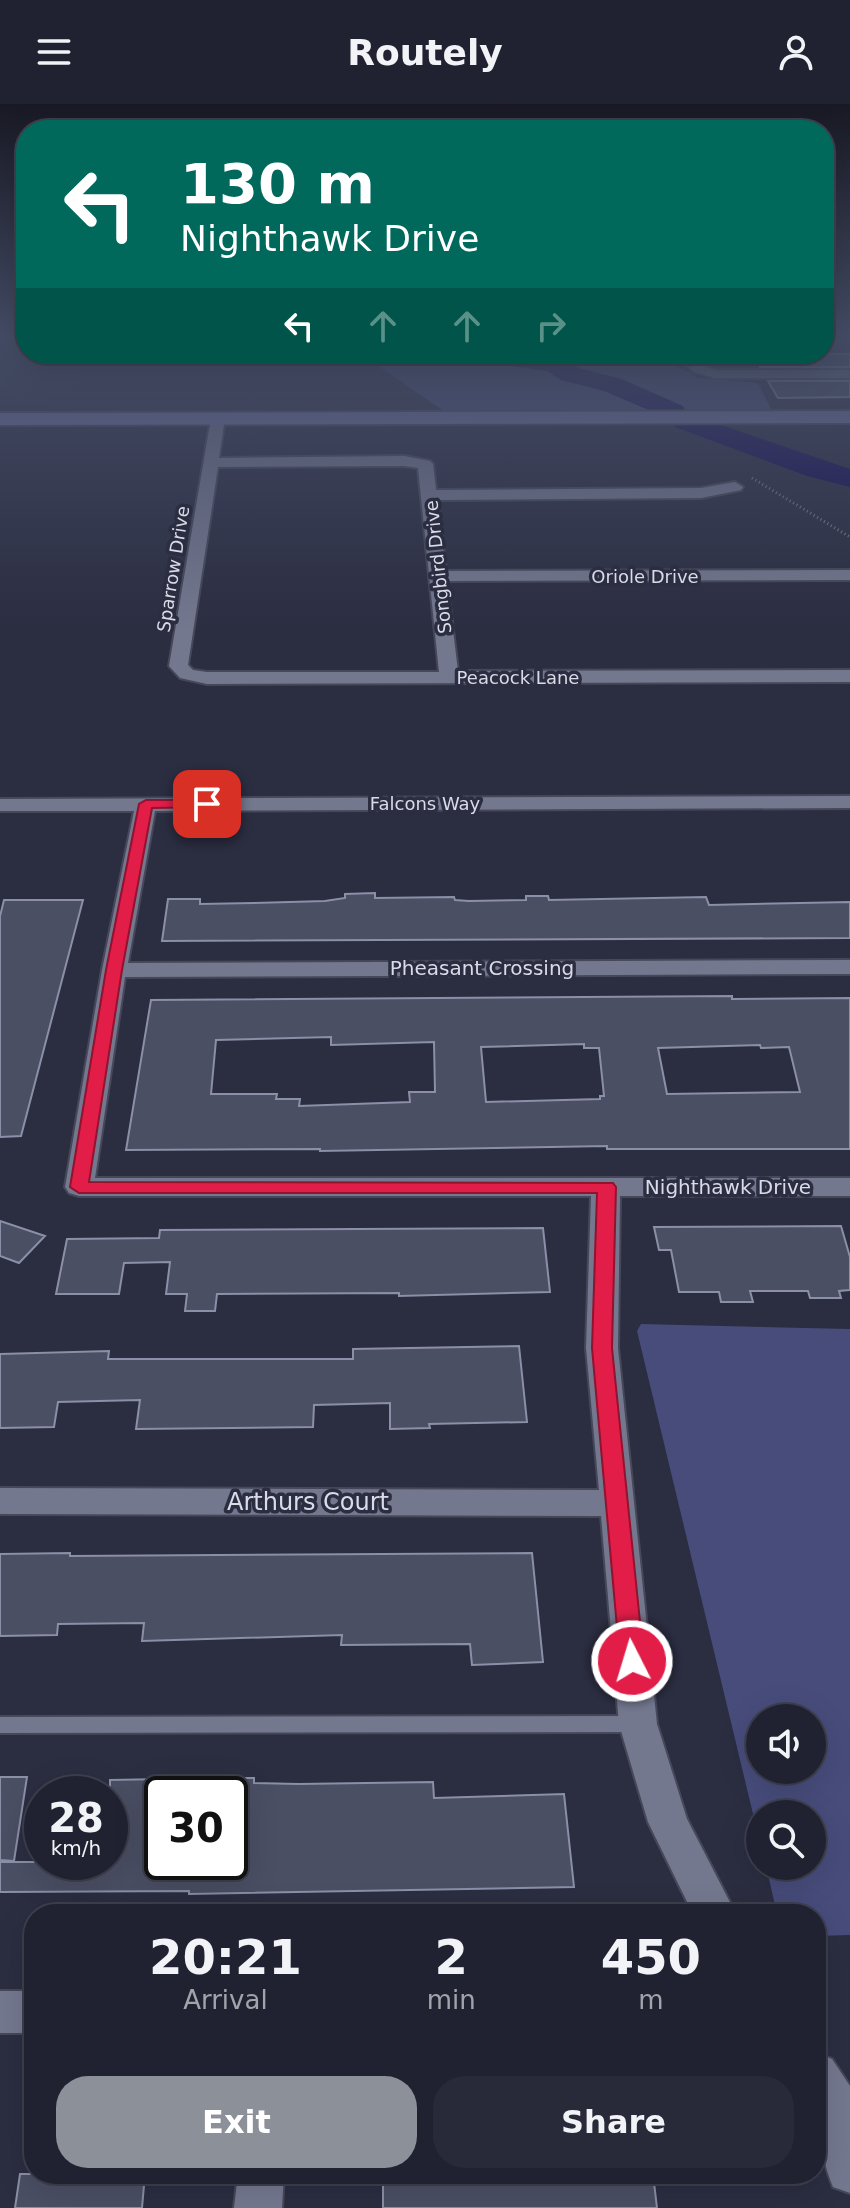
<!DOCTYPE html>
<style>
body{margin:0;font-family:"DejaVu Sans",sans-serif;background:#282a39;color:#f1f3f6;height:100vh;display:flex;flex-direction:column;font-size:30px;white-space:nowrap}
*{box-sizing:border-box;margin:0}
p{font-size:26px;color:#a2a4ab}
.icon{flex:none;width:44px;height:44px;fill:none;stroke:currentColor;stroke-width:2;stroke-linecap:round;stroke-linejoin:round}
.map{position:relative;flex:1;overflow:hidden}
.sheet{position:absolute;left:24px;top:1800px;width:802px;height:280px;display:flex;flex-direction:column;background:#202231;border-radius:32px;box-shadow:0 8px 32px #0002,0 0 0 2px #3d3f4d}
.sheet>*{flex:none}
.top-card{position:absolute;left:16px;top:16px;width:818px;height:244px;border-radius:32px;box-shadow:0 8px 32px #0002,0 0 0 2px #3d3f4d;background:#00695c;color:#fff;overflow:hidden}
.fabs{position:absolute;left:746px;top:1600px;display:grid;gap:16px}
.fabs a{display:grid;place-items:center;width:80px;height:80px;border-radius:50%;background:#202231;box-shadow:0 8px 32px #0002,0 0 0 2px #3d3f4d;font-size:40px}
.speed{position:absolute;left:24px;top:1672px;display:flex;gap:16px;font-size:40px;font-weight:700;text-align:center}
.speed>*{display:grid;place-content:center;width:104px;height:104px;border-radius:50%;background:#202231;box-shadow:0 8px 32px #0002,0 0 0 2px #3d3f4d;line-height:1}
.speed small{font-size:20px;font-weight:400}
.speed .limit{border:4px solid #111;border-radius:12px;background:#fff;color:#111}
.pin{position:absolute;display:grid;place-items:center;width:68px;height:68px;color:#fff;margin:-34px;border-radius:16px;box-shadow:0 4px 12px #0006}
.me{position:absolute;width:88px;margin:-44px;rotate:355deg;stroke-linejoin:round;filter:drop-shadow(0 0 6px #0008)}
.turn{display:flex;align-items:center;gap:28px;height:168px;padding:0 32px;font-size:36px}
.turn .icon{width:104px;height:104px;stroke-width:2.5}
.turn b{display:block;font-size:56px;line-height:68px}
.lanes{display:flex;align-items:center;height:76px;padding:0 32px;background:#0003;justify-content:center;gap:40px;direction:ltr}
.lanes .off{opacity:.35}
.eta{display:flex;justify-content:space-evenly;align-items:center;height:136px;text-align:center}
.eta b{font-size:48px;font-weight:700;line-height:56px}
.cta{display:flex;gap:16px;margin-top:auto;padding:16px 32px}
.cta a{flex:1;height:92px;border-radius:32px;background:#8c9099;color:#fff;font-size:32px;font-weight:700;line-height:92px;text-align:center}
.cta a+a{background:#282a39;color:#f1f3f6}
header{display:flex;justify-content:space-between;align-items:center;height:104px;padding:0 32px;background:#202231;font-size:36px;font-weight:700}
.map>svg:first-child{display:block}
</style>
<header><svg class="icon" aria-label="menu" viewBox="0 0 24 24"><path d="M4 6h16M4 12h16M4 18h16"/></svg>Routely<svg class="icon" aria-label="person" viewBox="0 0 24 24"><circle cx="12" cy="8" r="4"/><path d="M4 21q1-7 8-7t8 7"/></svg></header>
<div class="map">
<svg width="850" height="2104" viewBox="0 0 850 2104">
<rect width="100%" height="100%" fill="#2b2d41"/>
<path fill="#474c7b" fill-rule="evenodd" d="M361 250H654L699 274 758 279 773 309 448 310Z
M641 1220 850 1225V1831L816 1832V1810H777L766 1762H812V1710H760V1739L637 1227ZM760 1614H812V1666H760Z"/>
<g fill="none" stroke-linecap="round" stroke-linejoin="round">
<path fill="#160d54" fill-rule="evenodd" d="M469 250 554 252 579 264 622 275 683 302 686 309 850 365V383L807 372 675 323 672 316 604 287 561 276 547 267 482 258 473 255Z"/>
</g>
<path fill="#4b4f64" stroke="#8b8fa7" stroke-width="2" fill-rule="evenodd" d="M824 250H850V263H760L753 251Z
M768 277H850V293L778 294Z
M375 789V794L454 793 455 796 469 797 526 796V792H548L549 796 706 793 709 801 850 798V834L162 837 168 795H200V800L254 799 325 797 345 794V790Z
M4 796H83L21 1032 0 1033V812Z
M732 892V895L850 894V1045H607V1042L320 1047V1045L126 1046 151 896ZM331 933V941L434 938 435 988H409L410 998 299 1002 300 995H276L277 990H211L216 936ZM584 940V944H599L604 992H600V995L486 998 481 943ZM760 941 761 944 789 943 800 988 667 990 658 944Z
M0 1117 45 1132 19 1159 0 1152Z
M841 1122 850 1153V1186L839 1187 841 1194H810L808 1187H750L753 1198H721L719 1188H679L671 1146H659L654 1123Z
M543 1124 550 1188 399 1192V1189L217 1190 215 1207H185L187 1190H166L170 1158 124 1159 119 1190H56L67 1135 159 1134 160 1126Z
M519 1242 527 1318 429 1320 430 1324 390 1325V1299L314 1301 313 1323 136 1325 140 1296 58 1298 54 1323 0 1324V1250L109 1247 108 1255H353V1245Z
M70 1449V1452L532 1449 543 1558 472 1561 470 1540 341 1541 342 1531 142 1537 144 1519 58 1520 57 1531 0 1532V1450Z
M0 1673H27L14 1757 0 1756Z
M230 1674H254V1679L299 1680 433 1678 434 1694 564 1690 574 1783 189 1790V1787L0 1788V1758H110V1676L162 1675 158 1758H230Z
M20 2070H145L142 2104H15Z
M383 2070H653L657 2104H383Z"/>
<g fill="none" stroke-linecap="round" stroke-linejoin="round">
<defs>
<path id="lane" d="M0 231H4L2 235 0 236Z
M636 1612 643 1614 646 1620 643 1626 636 1628 0 1629V1613Z"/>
<path id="street" d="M676 250H691L704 262 716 266H850V274H715L694 268Z
M218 310 225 314 219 354 404 352 430 357 433 360 436 386 701 384 735 378 743 383 741 386 701 394 437 396 446 467 850 466V476L447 477 458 567 850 566V578L207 580 180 574 169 562 211 314ZM404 362 418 364 439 568H207L193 566 188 561 218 363Z
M850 692V704L155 707 128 859 850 856V870L125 873 95 1074H850V1092H620L618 1244 657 1620 687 1715 736 1810H693L648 1718 619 1620 601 1412 0 1410V1384L599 1386 586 1244 591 1092H79L69 1089 65 1083 102 866 134 707H0V695Z
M0 1887H34V1929H0Z
M816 1949 832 1955 850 1982V2089L833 2083C815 2039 816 1996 816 1949Z
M238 2070H284L282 2104H234Z"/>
<path id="secondary" d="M850 307V319L0 321V309Z"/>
</defs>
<use href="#lane" stroke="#464859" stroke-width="4"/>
<use href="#street" stroke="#464859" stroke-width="4"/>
<use href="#secondary" stroke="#464859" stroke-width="4"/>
<path stroke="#7e8091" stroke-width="3" stroke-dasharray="1 3" stroke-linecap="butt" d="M752 374 850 433"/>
<use href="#lane" fill="#74788f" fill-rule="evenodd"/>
<use href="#street" fill="#74788f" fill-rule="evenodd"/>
<use href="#secondary" fill="#757aa9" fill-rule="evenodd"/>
</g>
<linearGradient id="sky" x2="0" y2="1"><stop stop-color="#181924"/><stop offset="0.44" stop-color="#444c65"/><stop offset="1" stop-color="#444c65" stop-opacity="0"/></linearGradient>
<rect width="850" height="526" fill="url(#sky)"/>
<path fill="#e11d48" stroke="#92132f" stroke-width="2" d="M207 696 214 700 212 703 152 704 122 866 89 1078 613 1079 616 1083 612 1244 644 1557 640 1564 632 1567 623 1564 620 1557 592 1244 597 1089H79L70 1083 106 866 139 700 146 696Z"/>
<g text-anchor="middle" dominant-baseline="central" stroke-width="7" stroke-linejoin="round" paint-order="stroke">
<g font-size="18" fill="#d9dbe8" stroke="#2b2d41">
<text transform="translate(438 463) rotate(-96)">Songbird Drive</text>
<text transform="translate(173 465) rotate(-81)">Sparrow Drive</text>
<text x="645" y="472">Oriole Drive</text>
<text x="518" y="573">Peacock Lane</text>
<text x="425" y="699">Falcons Way</text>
</g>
<g font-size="20" fill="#d9dbe8" stroke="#2b2d41">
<text x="482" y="864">Pheasant Crossing</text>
<text x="728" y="1083">Nighthawk Drive</text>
</g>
<g font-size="24" fill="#d9dbe8" stroke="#2b2d41">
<text x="308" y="1398">Arthurs Court</text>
</g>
</g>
</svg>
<div class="fabs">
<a><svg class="icon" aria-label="sound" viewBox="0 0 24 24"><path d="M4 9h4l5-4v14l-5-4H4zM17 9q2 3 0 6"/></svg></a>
<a><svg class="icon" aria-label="search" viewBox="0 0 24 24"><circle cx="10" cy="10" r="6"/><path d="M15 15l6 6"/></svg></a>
</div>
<div class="speed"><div>28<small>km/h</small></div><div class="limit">30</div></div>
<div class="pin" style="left:207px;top:700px;background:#d93025"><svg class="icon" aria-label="arrive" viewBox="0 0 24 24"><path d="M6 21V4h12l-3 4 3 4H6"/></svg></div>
<svg class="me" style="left:632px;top:1557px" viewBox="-20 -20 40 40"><circle r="17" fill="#e11d48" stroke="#fff" stroke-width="3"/><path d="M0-11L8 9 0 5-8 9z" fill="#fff"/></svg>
<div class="top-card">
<div class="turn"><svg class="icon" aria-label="left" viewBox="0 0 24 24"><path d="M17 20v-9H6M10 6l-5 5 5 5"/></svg><div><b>130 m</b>Nighthawk Drive</div></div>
<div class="lanes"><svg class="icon" aria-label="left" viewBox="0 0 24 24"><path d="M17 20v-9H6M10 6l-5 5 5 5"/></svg><svg class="icon off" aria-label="ahead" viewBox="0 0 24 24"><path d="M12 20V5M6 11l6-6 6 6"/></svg><svg class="icon off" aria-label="ahead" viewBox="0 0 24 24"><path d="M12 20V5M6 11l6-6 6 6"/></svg><svg class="icon off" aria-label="right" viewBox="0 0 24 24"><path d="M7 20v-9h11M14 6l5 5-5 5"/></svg></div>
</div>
<section class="sheet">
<div class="eta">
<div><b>20:21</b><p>Arrival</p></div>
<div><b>2</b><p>min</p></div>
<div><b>450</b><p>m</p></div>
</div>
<div class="cta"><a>Exit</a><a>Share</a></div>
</section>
</div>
